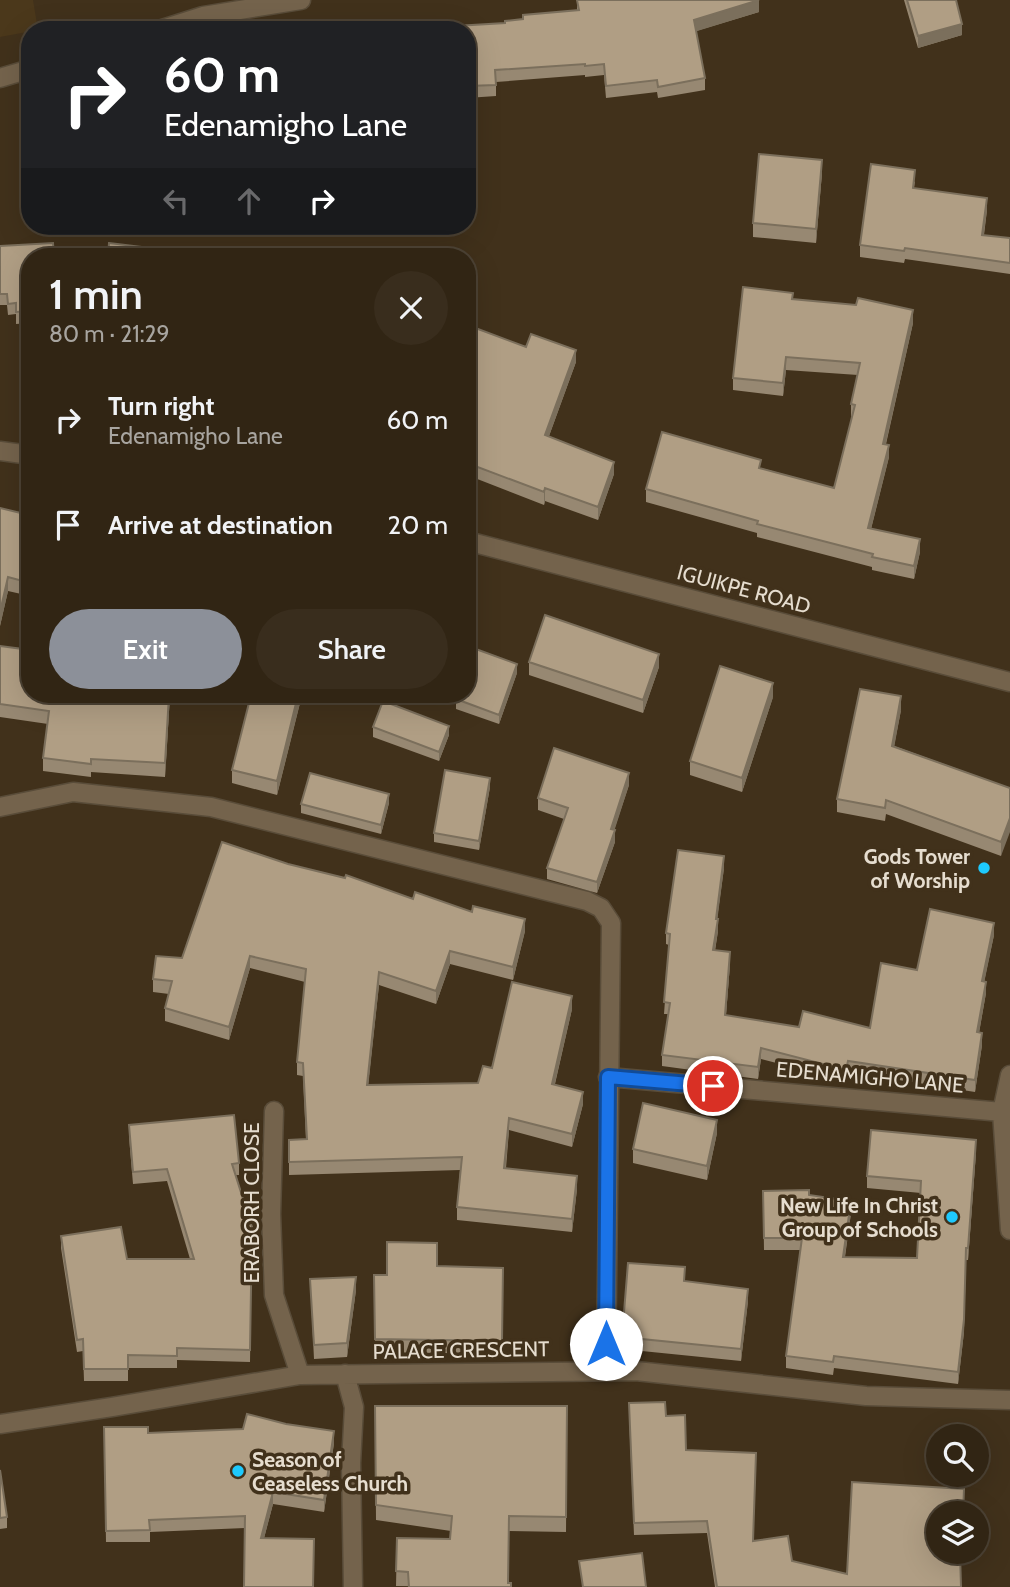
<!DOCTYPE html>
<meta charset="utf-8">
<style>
body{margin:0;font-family:Cabin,sans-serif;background:#392d1d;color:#f1f3f6;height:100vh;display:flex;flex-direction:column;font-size:26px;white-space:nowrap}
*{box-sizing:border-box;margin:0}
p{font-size:23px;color:#a8a5a0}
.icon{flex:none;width:38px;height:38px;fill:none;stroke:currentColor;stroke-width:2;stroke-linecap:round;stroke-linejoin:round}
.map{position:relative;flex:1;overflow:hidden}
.details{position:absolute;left:21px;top:248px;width:455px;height:455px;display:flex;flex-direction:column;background:#312514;border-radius:28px;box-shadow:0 7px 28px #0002,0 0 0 2px #4c4234}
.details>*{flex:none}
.banner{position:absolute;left:21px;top:21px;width:455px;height:214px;border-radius:28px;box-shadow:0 7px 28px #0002,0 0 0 2px #4c4234;background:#202124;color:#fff;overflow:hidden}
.fabs{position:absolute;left:926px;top:1424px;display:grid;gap:14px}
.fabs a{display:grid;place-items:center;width:63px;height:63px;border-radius:50%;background:#312514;box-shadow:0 7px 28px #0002,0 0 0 2px #4c4234;font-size:35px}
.pin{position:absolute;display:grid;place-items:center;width:60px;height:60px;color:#fff;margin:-30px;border:4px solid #fff;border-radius:50%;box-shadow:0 2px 7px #0007}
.me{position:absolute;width:77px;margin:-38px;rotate:0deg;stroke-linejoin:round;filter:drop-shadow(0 0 5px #0008)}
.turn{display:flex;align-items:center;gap:24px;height:147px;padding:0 28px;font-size:32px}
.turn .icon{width:91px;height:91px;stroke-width:2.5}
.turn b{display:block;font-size:49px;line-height:60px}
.lanes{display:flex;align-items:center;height:66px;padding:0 28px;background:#0003;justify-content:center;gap:35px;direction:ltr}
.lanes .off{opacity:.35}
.round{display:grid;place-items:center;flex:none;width:74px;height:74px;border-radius:37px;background:#392d1d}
.headline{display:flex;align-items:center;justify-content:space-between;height:119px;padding:0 28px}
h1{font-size:42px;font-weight:600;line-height:52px}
.action{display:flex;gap:14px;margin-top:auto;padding:14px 28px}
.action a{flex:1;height:80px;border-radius:42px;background:#8c9099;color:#fff;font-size:28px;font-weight:600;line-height:80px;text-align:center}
.action a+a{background:#392d1d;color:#f1f3f6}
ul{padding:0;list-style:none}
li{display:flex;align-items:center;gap:21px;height:105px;padding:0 28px}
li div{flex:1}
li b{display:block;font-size:26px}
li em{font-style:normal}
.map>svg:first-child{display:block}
</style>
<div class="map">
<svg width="1010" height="1587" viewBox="0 0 1010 1587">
<rect width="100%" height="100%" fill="#41311b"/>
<path fill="#4b381b" d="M0 0H33L38 30 0 37Z"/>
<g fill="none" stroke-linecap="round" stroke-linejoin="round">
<defs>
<path id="street" d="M159 30 203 16 301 0
M0 78 30 69
M0 451 30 455
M467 541 1010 682
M0 807 73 792 211 807 587 901 601 908 611 923 606 1371
M1010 1075 1002 1112 1010 1230
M608 1077 1002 1112
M274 1111 271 1214 274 1295 300 1375
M345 1374 354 1407 351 1463 353 1587
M0 1424 112 1407 300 1375 636 1371 866 1396 1010 1400"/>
</defs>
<use href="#street" stroke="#594c39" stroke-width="21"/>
<use href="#street" stroke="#74634c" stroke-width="18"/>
</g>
<path fill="#978872" d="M577 0 759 12 696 31 705 78V90L658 98 657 92 606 98 604 75 585 77V75L496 82V96L467 98V30L577 11Z
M904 0H956L962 35 918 48Z
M30 85V117H28L22 96V87Z
M822 173 816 243 753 237V223Z
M915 181 914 188 987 210 984 235 1010 238V274L905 259 904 263 860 257V245Z
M0 246 30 257V323L16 324V314L8 315 7 305H0Z
M793 299 913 323 886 444 889 457 871 529 920 552 914 579 872 570V567L757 537V533L646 502V489L761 468 834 488 852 417 851 416V404L858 375 786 370 783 396 733 390V378Z
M467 334 526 347 576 362 549 436 614 474 598 520 545 501 544 505 467 475Z
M0 508 29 515 30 510V596L8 591 0 626Z
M0 646 30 695H170L165 777 91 772V777L43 771V758L48 724 0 717Z
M529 662 659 667 643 713 529 675Z
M517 673 499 724 456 709V699Z
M302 695 277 795 232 783V770Z
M773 697 742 792 690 775V761Z
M901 710 894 746 1010 788 1001 856 886 814 885 821 837 812V799Z
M373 727 449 735 439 761 373 737Z
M629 785 614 830 615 842 597 893 547 879V868L564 819 538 810V798Z
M490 787 479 850 434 842V833Z
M389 803 381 834 301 813V804Z
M288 864 413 899 525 931 513 980 450 964 436 1004 379 985 368 1085 478 1083 492 1068 572 1009 555 1084 583 1104 572 1147 509 1130 506 1168 577 1189 572 1232 457 1220V1207L460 1170 289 1175V1140L306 1139 303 1076 297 1075V1062L305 982 250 968 229 1040 165 1021V1008L169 994 153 992V979L182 958Z
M724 868 717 919 718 931 715 951 730 964 726 1015 799 1027 870 1028 917 970 994 935 984 982 986 993 979 1033 982 1045 975 1092 848 1072 846 1081 761 1059 758 1079 662 1066V1055L668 1014H664L669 945 666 944V933Z
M129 1125 239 1163V1175H236L252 1227 250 1362 177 1360V1368H128V1381H84L83 1351 77 1352 61 1248V1236L127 1259H190L167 1181 133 1184 129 1137Z
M717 1133 707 1180 633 1163V1149Z
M976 1152 968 1260H966L964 1332 958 1384 834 1368 833 1375 786 1368V1356L800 1250H764L763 1191 809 1195 851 1213 845 1257 917 1258 921 1193 867 1188V1176Z
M437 1266 503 1268 502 1354 375 1352 374 1275H387Z
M310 1279 356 1290 347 1357 314 1359Z
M685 1281 748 1301 741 1361 622 1349V1337Z
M375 1406H567L566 1532 509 1531 508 1583 511 1587 396 1586 397 1538 450 1539 451 1531 376 1520Z
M629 1416H666L686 1450 756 1465 753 1541 792 1561 847 1574 964 1489 963 1514H938V1552H961V1587H715L707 1533 634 1535Z
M104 1427 148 1433 334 1443 324 1512 273 1504 264 1538 245 1528 150 1532V1542H106Z
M0 1470 7 1517V1528L0 1529Z"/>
<path fill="#7b6f5c" d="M759 0V12L694 32V20Z
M962 24V35L918 48V36Z
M30 107V117H28V108Z
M822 160V173L816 243V229Z
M987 198V210L982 247V235Z
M913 310V323L883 456V444Z
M576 350V362L545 447V435Z
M786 357V370L783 396V383Z
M889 445V457L868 541V528Z
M614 462V474L598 520V507Z
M545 488V501L544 505V492Z
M920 539V552L914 579V566Z
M8 577V591L0 626V612Z
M659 654V667L643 713V700Z
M517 664V673L499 724V715Z
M773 683V697L742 792V778Z
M169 695H170L165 777V763Z
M298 695H302L277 795V781Z
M901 696V710L892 759V746Z
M449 726V735L439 761V752Z
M629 773V785L611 841V829Z
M490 778V787L479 850V841Z
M389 794V803L381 834V825Z
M1010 818V832L1001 856V842Z
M615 830V842L597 893V882Z
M724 856V868L716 930V919Z
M525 919V931L513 980V967Z
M718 919V931L713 962V950Z
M994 923V935L982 993V981Z
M450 951V964L436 1004V991Z
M730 952V964L725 1027V1015Z
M250 956V968L229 1040V1027Z
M379 972V985L367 1098V1085Z
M986 982V993L977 1044V1032Z
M572 996V1009L552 1096V1084Z
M982 1033V1045L975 1092V1080Z
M761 1048V1059L758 1079V1067Z
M848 1061V1072L846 1081V1070Z
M583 1092V1104L572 1147V1134Z
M509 1118V1130L504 1181V1168Z
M717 1120V1133L707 1180V1166Z
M976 1140V1152L968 1260V1248Z
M577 1176V1189L572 1232V1219Z
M851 1201V1213L843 1269V1257Z
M966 1248 964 1332 958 1384V1372Z
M356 1277V1290L347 1357V1343Z
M748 1289V1301L741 1361V1349Z
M334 1431V1443L324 1512V1500Z
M273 1492V1504L261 1550V1538Z"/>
<path fill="#b09e84" stroke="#7b6f5c" stroke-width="2" d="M577 0H759L694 20 705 78 658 87 657 80 606 86 604 64 585 66V64L495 70 496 85 467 86V30H388L505 23V21L523 19V15L579 10Z
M907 0H956L962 24 918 36Z
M30 85V107L28 108 22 87Z
M759 154 822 160 816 229 753 223Z
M871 164 915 170 913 188 987 198 982 235 1010 238V263L905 248 904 251 860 245Z
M53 243 54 257H30V311L16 312V303L8 304 7 294H0V246Z
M109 243 224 257H108Z
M743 287 793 293 792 299 856 305 858 298 913 310 883 444 889 445 868 528 920 539 914 566 872 557 873 554 757 524 758 521 646 489 662 432 761 460 759 468 834 488 855 405 851 404 860 363 786 357 783 383 733 378Z
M470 326 526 347 531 334 576 350 545 435 614 462 598 507 545 488 544 492 467 463V334Z
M0 508 29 515 30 510V583L8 577 0 612Z
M545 615 659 654 643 700 529 662Z
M0 646 30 650V695H169L165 763 91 759V764L43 758 49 711 0 704Z
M473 648 517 664 499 715 456 699 457 695H467V666Z
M720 666 773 683 742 778 690 761Z
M860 689 901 696 892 746 1010 788V818L1001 842 886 800 885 808 837 799Z
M251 695H298L277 781 232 770Z
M383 701 449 726 439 752 373 727Z
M554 748 629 773 611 829 615 830 597 882 547 868 568 808 538 798Z
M445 770 490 778 479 841 434 833Z
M310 773 389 794 381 825 301 804Z
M222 842 288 864 345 878 346 875 413 899 415 892 472 912 473 906 525 919 513 967 450 951 436 991 379 972 367 1085 478 1083 483 1066 492 1068 512 982 572 996 552 1084 583 1092 572 1134 509 1118 504 1168 577 1176 572 1219 457 1207 462 1157 289 1162V1140L307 1139 303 1063 297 1062 306 969 250 956 229 1027 165 1008 172 981 153 979 156 956 182 958Z
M678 850 724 856 716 919H718L713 950 730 952 725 1015 799 1027 803 1011 870 1028 881 963 917 970 930 909 994 923 982 981 986 982 977 1032 982 1033 975 1080 848 1061 846 1070 761 1048 758 1067 662 1055 670 1003 664 1002 670 934 666 933Z
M643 1103 717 1120 707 1166 633 1149Z
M234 1115 239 1163 232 1164 252 1227 250 1350 177 1348V1356L128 1355V1369H84L83 1339 77 1340 61 1236 121 1227 127 1259H194L167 1169 133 1172 129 1125Z
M871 1130 976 1140 968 1248H966L964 1319 958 1372 834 1356 833 1362 786 1356 802 1238H764L763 1191 809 1190V1195L851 1201 843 1257 917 1258 921 1181 867 1176Z
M387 1242 437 1243V1266L503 1268 502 1341 375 1339 374 1275H387Z
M628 1263 685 1267 684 1281 748 1289 741 1349 622 1337Z
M356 1277 347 1343 314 1345 310 1279Z
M665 1402 666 1416 685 1415 686 1450 756 1453 753 1541 788 1536 792 1561 847 1574 852 1482 964 1489 963 1514H938V1552H960L961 1587H717L707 1521 634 1523 629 1403Z
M375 1406H567L566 1517 509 1516 508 1583H511V1587H409L408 1572 396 1571 397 1538 450 1539 452 1516 376 1505Z
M247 1414 286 1424 334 1431 324 1500 273 1492 261 1538 314 1539 313 1587H244L245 1516 149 1520 150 1530 106 1531 104 1427H148V1433L243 1429Z
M0 1470 7 1517 0 1518Z
M642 1553 646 1587H583L579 1561Z"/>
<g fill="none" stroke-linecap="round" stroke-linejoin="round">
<defs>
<path id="route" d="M606 1344 608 1077 713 1086"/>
</defs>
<use href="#route" stroke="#114b97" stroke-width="18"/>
<use href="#route" stroke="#1a73e8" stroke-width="12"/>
</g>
<g fill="#1ec9fd" stroke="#41311b" stroke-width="2.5">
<circle cx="984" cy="868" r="7"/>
<circle cx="952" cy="1217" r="7"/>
<circle cx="238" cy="1471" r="7"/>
</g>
<g text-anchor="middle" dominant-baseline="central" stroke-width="7" stroke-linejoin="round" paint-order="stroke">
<g font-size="21" fill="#e6ddcf" stroke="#41311b">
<text transform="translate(744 589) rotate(15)">IGUIKPE ROAD</text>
<text transform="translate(870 1077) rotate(5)">EDENAMIGHO LANE</text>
<text transform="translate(251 1203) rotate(-90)">ERABORH CLOSE</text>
<text transform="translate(461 1350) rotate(-1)">PALACE CRESCENT</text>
</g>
<g font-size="21" font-weight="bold" fill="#e6ddcf" stroke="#41311b" text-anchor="end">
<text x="970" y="856">Gods Tower<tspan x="970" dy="24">of Worship</tspan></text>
<text x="938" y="1205">New Life In Christ<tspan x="938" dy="24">Group of Schools</tspan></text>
<text x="252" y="1459" text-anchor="start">Season of<tspan x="252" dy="24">Ceaseless Church</tspan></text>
</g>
</g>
</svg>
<div class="fabs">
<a><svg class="icon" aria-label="search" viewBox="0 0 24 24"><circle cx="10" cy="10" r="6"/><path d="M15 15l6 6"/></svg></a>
<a><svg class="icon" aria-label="layers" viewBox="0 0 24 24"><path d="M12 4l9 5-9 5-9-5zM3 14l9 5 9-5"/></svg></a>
</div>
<div class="pin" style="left:713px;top:1086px;background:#d93025"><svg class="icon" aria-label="arrive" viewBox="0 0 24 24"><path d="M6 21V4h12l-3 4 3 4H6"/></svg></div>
<svg class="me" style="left:606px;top:1344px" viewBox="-20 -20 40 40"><circle r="19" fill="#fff"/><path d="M0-13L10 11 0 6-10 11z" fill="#1a73e8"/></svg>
<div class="banner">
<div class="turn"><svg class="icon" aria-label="right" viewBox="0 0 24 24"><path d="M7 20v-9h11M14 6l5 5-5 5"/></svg><div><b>60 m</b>Edenamigho Lane</div></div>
<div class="lanes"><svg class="icon off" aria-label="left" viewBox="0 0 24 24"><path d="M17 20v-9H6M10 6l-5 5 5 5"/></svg><svg class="icon off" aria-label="ahead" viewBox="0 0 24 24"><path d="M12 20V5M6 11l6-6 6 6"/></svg><svg class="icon" aria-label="right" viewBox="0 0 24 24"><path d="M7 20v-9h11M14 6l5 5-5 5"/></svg></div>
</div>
<section class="details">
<div class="headline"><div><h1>1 min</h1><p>80 m · 21:29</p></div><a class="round"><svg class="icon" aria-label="close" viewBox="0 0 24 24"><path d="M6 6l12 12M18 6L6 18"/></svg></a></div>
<ul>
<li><svg class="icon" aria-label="right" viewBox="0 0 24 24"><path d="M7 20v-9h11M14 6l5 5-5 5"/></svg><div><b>Turn right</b><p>Edenamigho Lane</p></div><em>60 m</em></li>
<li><svg class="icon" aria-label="arrive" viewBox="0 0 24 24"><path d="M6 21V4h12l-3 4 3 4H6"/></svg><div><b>Arrive at destination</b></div><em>20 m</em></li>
</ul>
<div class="action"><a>Exit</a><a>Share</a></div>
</section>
</div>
